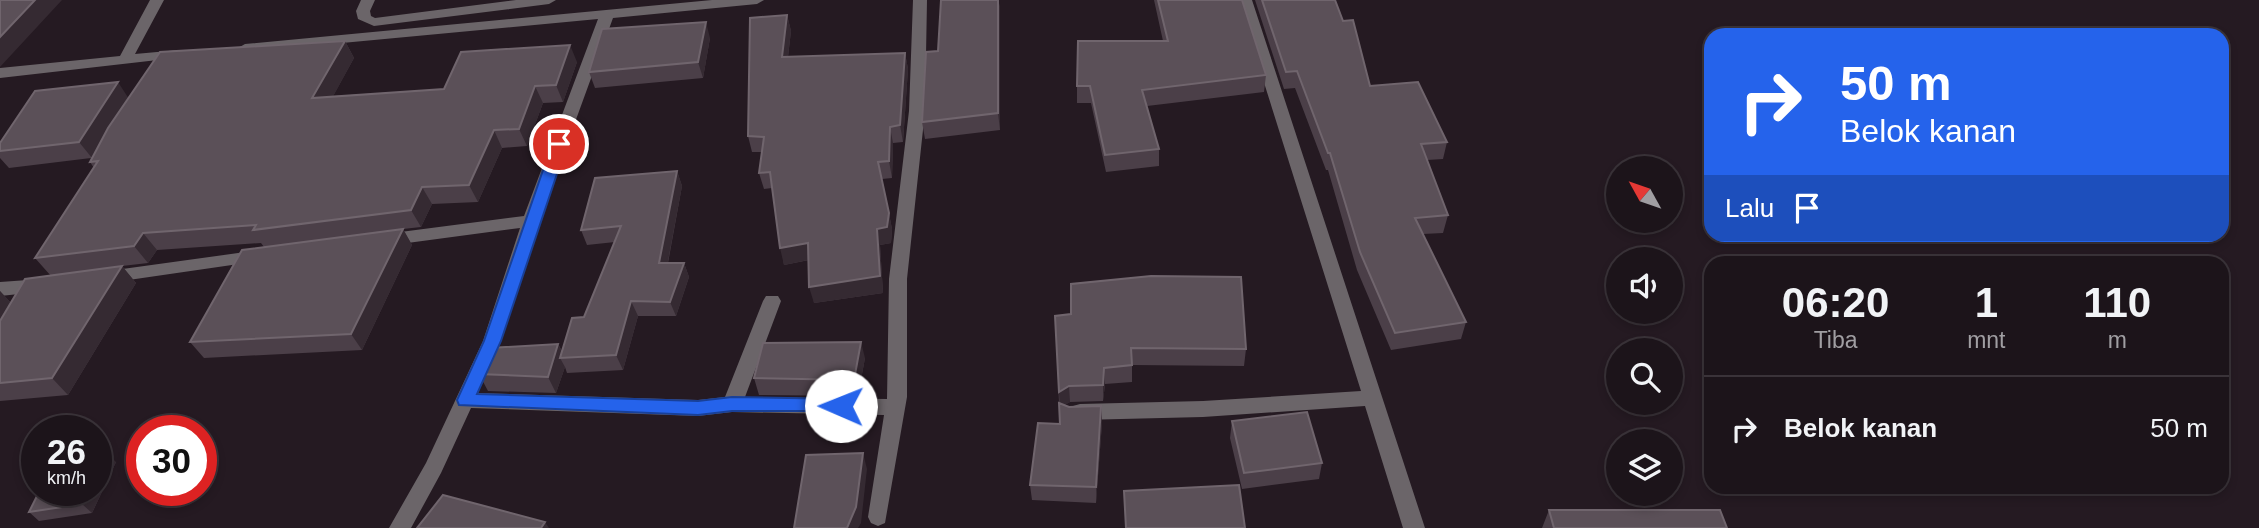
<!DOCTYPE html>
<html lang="id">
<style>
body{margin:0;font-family:Arial,sans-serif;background:#251d23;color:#f1f3f6;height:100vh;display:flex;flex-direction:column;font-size:26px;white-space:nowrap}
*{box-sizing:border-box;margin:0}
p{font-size:23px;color:#a09ea2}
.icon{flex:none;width:38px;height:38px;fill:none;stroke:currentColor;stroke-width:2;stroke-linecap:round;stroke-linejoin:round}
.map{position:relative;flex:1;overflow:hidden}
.drawer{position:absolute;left:1704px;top:256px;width:525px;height:238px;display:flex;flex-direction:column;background:#1c141a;border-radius:21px;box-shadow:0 4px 10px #0003,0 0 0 2px #3a3339}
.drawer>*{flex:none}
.top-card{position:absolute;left:1704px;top:28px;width:525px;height:214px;border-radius:21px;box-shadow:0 4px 10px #0003,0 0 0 2px #3a3339;background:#2563eb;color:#fff;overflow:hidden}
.needle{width:46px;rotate:310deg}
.tools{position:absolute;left:1606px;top:156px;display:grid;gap:14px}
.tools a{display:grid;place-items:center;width:77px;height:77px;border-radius:50%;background:#1c141a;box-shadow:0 4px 10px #0003,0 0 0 2px #3a3339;font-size:35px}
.speed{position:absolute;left:21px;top:415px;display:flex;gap:14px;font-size:35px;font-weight:700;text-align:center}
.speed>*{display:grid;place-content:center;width:91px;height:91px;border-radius:50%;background:#1c141a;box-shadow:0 4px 10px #0003,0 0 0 2px #3a3339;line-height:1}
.speed small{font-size:18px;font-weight:400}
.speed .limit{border:10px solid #d22;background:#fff;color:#111}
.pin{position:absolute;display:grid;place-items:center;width:60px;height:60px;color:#fff;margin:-30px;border:4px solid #fff;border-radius:50%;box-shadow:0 2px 7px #0007}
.me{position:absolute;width:77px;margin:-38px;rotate:271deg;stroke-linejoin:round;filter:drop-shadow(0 0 5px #0008)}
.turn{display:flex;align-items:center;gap:24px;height:147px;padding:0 21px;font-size:32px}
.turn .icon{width:91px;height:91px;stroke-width:2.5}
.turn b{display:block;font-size:49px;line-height:60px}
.then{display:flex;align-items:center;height:66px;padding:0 21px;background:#0003;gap:14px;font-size:26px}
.eta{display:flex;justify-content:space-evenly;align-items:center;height:119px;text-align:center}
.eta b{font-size:42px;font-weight:800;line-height:49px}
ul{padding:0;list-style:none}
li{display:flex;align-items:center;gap:21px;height:105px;padding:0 21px;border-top:2px solid #3a3339}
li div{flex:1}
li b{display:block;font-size:26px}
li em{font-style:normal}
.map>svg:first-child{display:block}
</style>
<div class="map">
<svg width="2259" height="528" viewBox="0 0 2259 528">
<rect width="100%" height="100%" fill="#251a22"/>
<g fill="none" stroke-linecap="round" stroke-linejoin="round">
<path fill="#6b6569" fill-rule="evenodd" d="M150 0H164L135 54 179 50 186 54 184 57 0 78V68L120 56Z
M361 0H375L370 11 371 16 375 18 516 0H556L549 4 374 26 358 19 356 11Z
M712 0H764L757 4 613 18 539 221 501 341 478 393 698 400 725 397 763 301 766 296H778L781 301 745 397 887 399 889 279 909 111 913 0H927L925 111 907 279V397L885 523 878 526 871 523 868 517 884 415 732 412 698 416 471 408 441 473 411 528H389L426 463 483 341 520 228 385 246 376 240 385 234 524 216 598 19 245 52 238 48 245 44Z
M1238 0H1252L1425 528H1403L1365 406 1203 417 1080 420 1073 418 1070 412 1073 406 1080 404 1203 401 1361 391Z
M260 250 266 252 269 256 266 260 108 283 102 282 99 277 102 272 108 271Z
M42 279 48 281 51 286 48 291 0 296V282Z"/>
</g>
<path fill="#4b3f48" d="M1154 0H1242L1266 75 1264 92 1147 106 1159 149V166L1106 172 1091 103H1077V86L1163 41Z
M1255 0H1335L1370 86 1447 142 1443 159 1427 160 1448 215 1443 233 1423 234 1466 322 1461 339 1391 350 1357 270 1328 170H1326L1295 88 1284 89Z
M1000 6V130L925 139 922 122 938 51Z
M787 15 791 31 788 57 905 53 908 69 903 142 893 143 892 178 882 179 892 229 891 243 880 245 883 293 814 303 809 260 784 265 772 188 764 189 759 173 762 152H752L748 136Z
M710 38 703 78 595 88 589 72Z
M345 41 354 58 333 96 444 89 577 62 563 102 543 103 527 146 502 148 478 202 432 204 421 227 403 229 412 245 362 350 204 358 190 342 264 247 261 243 157 250 148 263 122 266 136 283 68 395 0 401V291L11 303 51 276 35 258 94 168 90 162 91 158 9 168 0 158V143L129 98Z
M677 171 682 186 668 263H684L689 277 676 316H638L623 370 567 373 565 367 556 393 488 391 479 374 558 344 562 351 584 317 615 242 587 245 581 230Z
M1055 316 1246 349 1244 366 1132 365V382L1105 384 1103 401 1070 402 1064 405 1069 407 1101 406 1102 423 1096 503 1032 500 1030 485 1060 424Z
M865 358 858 396 759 395 754 378Z
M1232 421 1322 463 1319 479 1242 489 1230 438Z
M116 462 92 513 39 521 29 512Z
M1549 510 1727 528H1542Z"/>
<path fill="#352a32" d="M35 0H62L0 67V37Z
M998 0 1000 6V130L998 113Z
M787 15 791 31 786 73 782 57Z
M706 22 710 38 703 78 698 62Z
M345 41 354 58 323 115 312 98Z
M570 45 577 62 563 102 556 85Z
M905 53 908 69 903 142 900 125Z
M118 82 129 99 92 158 79 142Z
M535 86 543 103 527 146 519 129Z
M890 127 893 143 892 178 889 161Z
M494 130 502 148 478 202 469 185Z
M677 171 682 186 665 277 659 263Z
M422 187 432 204 421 227 411 210Z
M889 213 892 229 891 243 880 245 883 293 814 303 809 287 877 229Z
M403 229 412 245 362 350 351 334Z
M143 233 157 250 148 263 134 246Z
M808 243 813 259 784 265 780 248Z
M684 263 689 277 676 316 670 302Z
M122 266 136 283 68 395 52 378Z
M0 291 11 303 0 323Z
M631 301 638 316 623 370 616 355Z
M861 342 865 358 858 396 854 380Z
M558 344 565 358H560L565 367 556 393 548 377Z
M1104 368 1105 384 1103 401V385Z
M1069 386 1070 402 1060 408 1059 392Z
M1101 406 1102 423 1096 503V487Z
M107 453 116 462 92 513 82 504 89 490H96V475Z
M863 453 867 469 861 523 858 528H847Z
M545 522 549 528H541Z"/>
<path fill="#5b5058" stroke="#70656d" stroke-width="2" d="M0 0H35L0 37Z
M941 0H998V113L922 122 926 52 938 51Z
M1158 0H1242L1266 75 1142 90 1159 149 1105 155 1090 86H1077L1078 41H1168Z
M1262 0H1335L1343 21 1353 20 1370 86 1418 82 1447 142 1421 144 1448 215 1415 218 1466 322 1395 333 1360 252 1330 153H1328L1297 71 1286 72Z
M787 15 782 57 905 53 900 125 890 127 889 161 878 162 889 213 887 227 877 229 880 276 809 287 808 243 780 248 770 172 759 173 764 137 748 136 750 18Z
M706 22 698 62 589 72 602 29Z
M345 41 312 98 444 89 461 52 570 45 556 85 535 86 519 129 494 130 469 185 422 187 411 210 253 230 256 225 143 233 134 246 35 258 98 161 90 162 108 128 160 52Z
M118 82 79 142 0 151V143L35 91Z
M677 171 659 263H684L670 302 631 301 616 355 560 358 572 318 584 317 621 226 581 230 595 178Z
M403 229 351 334 190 342 242 250Z
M122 266 52 378 0 383V321L25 279Z
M1151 276 1241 277 1246 349 1131 348 1132 365 1104 368 1103 385 1069 386 1059 392 1055 316 1071 314V284Z
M861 342 854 380 754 378 763 343Z
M558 344 548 377 479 374 489 348Z
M1059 403 1069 407 1101 406 1096 487 1030 485 1038 423 1060 424Z
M1307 412 1322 463 1244 473 1232 421Z
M107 453 96 475V454Z
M863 453 856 507 847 528H794L806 455Z
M1239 485 1245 528H1126L1124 491Z
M40 490H89L82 504 29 512Z
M443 495 545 522 541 528H417Z
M1549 510H1720L1727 528H1554Z"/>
<path fill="#2563eb" stroke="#184099" stroke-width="2" d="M559 139 567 144 501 341 477 394 698 401 732 397 841 399 847 401 850 406 847 411H732L698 415 459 405 457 400 484 341 552 144Z"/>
</svg>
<div class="tools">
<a><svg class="needle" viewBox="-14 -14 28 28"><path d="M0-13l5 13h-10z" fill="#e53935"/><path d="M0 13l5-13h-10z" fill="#a09ea2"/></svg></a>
<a><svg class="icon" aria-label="sound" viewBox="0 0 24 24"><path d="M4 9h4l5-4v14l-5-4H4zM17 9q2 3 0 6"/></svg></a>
<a><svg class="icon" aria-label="search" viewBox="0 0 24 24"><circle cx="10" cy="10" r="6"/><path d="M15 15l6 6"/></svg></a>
<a><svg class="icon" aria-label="layers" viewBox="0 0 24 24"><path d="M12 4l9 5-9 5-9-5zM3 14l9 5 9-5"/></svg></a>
</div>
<div class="speed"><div>26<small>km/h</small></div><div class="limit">30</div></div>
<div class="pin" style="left:559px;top:144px;background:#d93025"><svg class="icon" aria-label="arrive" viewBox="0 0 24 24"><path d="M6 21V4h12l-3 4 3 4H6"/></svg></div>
<svg class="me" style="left:841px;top:406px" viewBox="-20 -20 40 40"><circle r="19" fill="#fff"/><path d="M0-13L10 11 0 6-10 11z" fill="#2563eb"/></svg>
<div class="top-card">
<div class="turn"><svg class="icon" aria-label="right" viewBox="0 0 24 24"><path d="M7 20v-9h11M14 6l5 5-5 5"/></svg><div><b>50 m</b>Belok kanan</div></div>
<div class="then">Lalu<svg class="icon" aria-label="arrive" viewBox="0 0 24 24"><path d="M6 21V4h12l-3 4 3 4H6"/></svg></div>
</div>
<section class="drawer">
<div class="eta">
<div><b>06:20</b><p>Tiba</p></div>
<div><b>1</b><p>mnt</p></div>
<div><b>110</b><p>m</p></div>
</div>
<ul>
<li><svg class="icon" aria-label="right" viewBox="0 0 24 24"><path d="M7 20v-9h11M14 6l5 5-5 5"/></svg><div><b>Belok kanan</b></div><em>50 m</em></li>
</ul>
</section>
</div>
